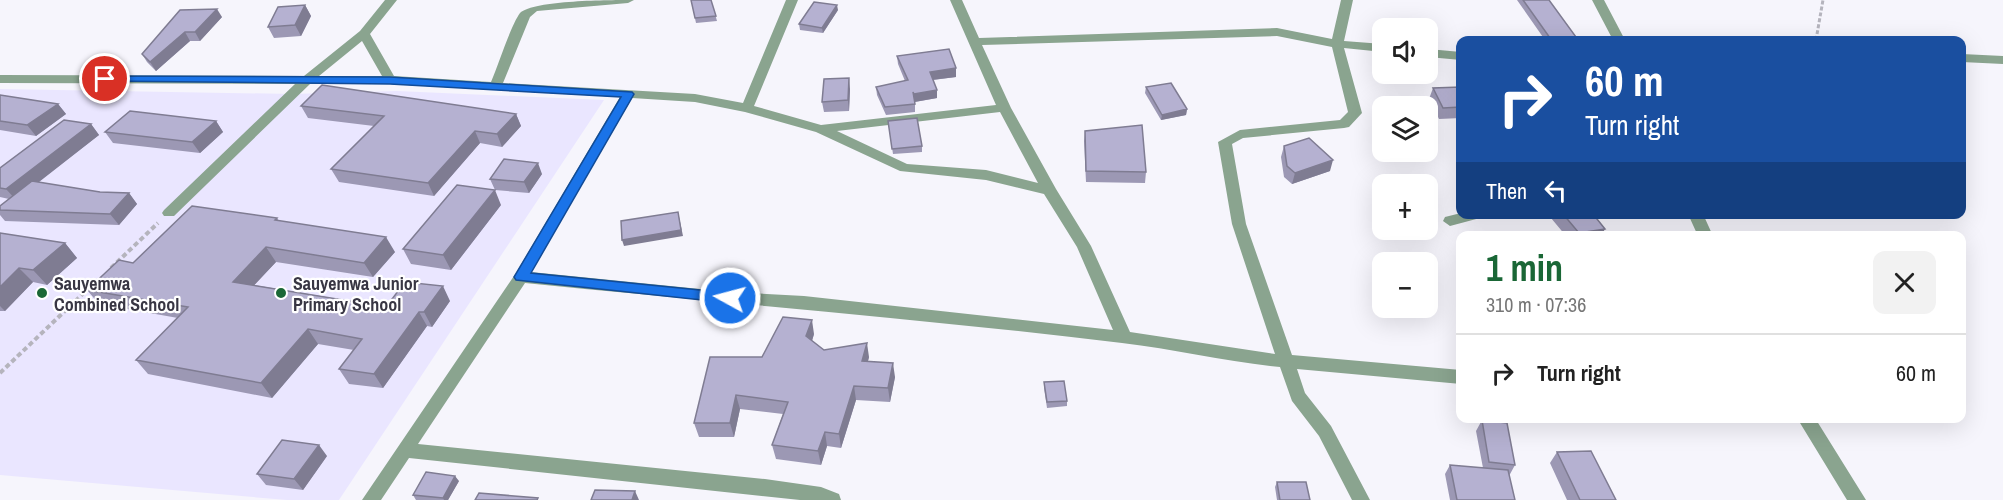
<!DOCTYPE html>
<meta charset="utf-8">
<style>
body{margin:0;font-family:"Archivo Narrow",sans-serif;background:#f2f2f2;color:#222;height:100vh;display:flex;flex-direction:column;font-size:22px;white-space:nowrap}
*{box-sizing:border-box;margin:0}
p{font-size:20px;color:#767676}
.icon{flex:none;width:33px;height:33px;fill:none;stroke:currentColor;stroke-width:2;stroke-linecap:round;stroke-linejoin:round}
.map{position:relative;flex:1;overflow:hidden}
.details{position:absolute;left:1456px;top:231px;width:510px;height:192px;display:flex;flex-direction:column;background:#fff;border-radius:12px;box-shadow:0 6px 24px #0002}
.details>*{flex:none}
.hud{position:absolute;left:1456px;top:36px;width:510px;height:183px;border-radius:12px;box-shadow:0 6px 24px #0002;background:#1a4fa0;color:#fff;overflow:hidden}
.controls{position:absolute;left:1372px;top:18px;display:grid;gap:12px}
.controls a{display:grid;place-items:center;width:66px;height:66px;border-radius:12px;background:#fff;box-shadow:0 6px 24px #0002;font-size:30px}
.pin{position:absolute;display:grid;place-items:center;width:51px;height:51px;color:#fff;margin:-26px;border:3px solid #fff;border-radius:50%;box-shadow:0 2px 6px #0007}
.me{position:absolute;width:66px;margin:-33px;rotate:277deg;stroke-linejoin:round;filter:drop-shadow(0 0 4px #0008)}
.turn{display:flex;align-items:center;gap:21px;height:126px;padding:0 30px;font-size:27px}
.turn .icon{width:78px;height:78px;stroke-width:2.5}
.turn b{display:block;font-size:42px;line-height:51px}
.then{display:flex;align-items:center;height:57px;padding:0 30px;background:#0003;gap:12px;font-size:22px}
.round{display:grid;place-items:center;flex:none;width:63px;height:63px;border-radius:12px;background:#f2f2f2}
.head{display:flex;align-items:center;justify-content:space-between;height:102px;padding:0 30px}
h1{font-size:36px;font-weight:700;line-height:45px;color:#1a6736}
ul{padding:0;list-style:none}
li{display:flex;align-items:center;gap:18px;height:78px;padding:0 30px;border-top:2px solid #e0e0e0}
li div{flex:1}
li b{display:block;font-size:22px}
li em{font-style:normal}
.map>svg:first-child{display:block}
</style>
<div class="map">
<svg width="2003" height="500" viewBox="0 0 2003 500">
<rect width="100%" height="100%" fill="#f6f5fc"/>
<path fill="#eae6ff" d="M0 89 292 94 397 91 604 100 339 500H287L0 475Z"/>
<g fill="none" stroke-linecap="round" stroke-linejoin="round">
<path stroke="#b5b4bd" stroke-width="3" stroke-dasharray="4 2" stroke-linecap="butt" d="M1816 40 1823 0"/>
<path stroke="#b5b4bd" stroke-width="4" stroke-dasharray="5 3" stroke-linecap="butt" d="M111 268 158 223
M0 373 90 287"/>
<path fill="#8aa48f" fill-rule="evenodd" d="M385 0H397L370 34 394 76 491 82C498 66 511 25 520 13 534 0 610 0 634 0L628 3 537 11 530 17 503 83 695 94 743 103 786 0H798L754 106 821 125 996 105 950 0H962L979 38 1277 28 1332 39 1341 0H1353L1344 41 1383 44V52L1344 48 1362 113 1349 127 1344 128 1243 138 1232 144 1246 224 1292 355 1461 370V384L1297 369 1305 393 1331 426 1370 500H1352L1319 436 1292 401 1280 367C1227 362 1175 349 1122 343 924 319 724 303 525 283L418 444 765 479 821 487 839 494 841 500H800L409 458 381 500H362L516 273 620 97 390 84H310L174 216H164L162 213 164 210 295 84 0 83V75L304 76 360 31ZM1277 36 1332 47 1348 112 1340 120 1240 130 1218 142 1232 224 1275 354 1130 332 1091 246 1056 189 1011 108 982 45ZM362 41 382 76H319ZM632 98 695 102 745 112 816 132 900 171 986 180 1044 194 1077 247 1113 330 804 296 730 292 531 272ZM1000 112 1038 183 986 170 907 164 837 131Z
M1592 0H1604L1625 40H1613Z
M1428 49 1461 52V60L1428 57Z
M1962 54 2003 56V64L1962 62Z
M1461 213V214H1482L1480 218 1450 226 1443 221 1445 217Z
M1688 214H1703L1713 236H1698Z
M1797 418H1815L1866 500H1847Z"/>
</g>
<path fill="#9c98b4" d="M691 0H711L717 21 696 23Z
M1517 0H1549L1576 37 1575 40H1545Z
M305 5 311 16 301 36 274 38 268 27Z
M180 10 222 17 200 41H190L156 71 147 62 142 54Z
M838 10 823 33 800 30 799 24Z
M897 56 956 68V77L933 80 937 98 915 102V112L886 115 877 95 876 87 905 81 898 64Z
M1146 87 1187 109 1186 115 1161 120 1145 93Z
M1461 87V118L1439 119 1429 99 1433 88Z
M850 89 849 111 824 112 822 102Z
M0 95 58 104 66 114 36 136 0 130Z
M301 106 516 114 521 126 502 147 480 143 434 196 339 182 331 169 374 126 308 118Z
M216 121 223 132 200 153 113 143 105 132Z
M888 121 922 146V152L893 154Z
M91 124 99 135 38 182 100 192 129 193 137 204 119 225 5 221 0 215V206L9 199 0 197V168Z
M1085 131 1146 172 1145 183 1086 182 1084 141Z
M1284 146 1330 171 1292 184 1284 177 1281 157Z
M542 174 529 193 495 190 490 179Z
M501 205 451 270 411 264 403 249Z
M1552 214H1593L1601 236H1566L1551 218Z
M277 218 279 221 395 252 373 277 276 262 254 285 386 307 450 301 432 327 427 326 383 388 349 384 339 369 354 350 318 344 272 398 148 374 136 360 178 318 99 304 87 290 133 263Z
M0 233 65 243 77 258 47 285 33 282 5 311H0Z
M814 334 812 341 824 350 869 357 868 361 895 377 890 402 856 400 841 448 827 446 821 465 776 459 772 445 783 414 740 409 734 437H699L694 423 762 357Z
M1044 382 1067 401V406L1047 408 1044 388Z
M1482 420 1515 465 1509 476 1515 500H1450L1445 474 1450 465 1483 468 1476 431Z
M1557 452 1616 500H1567L1550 463Z
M327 456 303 490 266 485 257 474Z
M459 481 448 500H416L413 495Z
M1277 482 1310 500H1277L1275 487Z"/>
<path fill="#7f7c92" d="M305 5 311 16 301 36 295 25Z
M837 5 838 10 823 33 822 28Z
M217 9 222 17 200 41 195 32Z
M185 32 190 41 156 71 150 62Z
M956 68V77L931 80 930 72Z
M849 78 850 89 849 111 848 100Z
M937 90V98L914 102V94Z
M58 104 66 114 36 136 27 125Z
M1187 109 1186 115 1161 120 1162 115Z
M516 114 521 126 502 147 497 134Z
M216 121 223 132 200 153 192 142Z
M91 124 99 135 16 200 6 189Z
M475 131 480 143 434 196 428 183Z
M1333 160 1330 171 1292 184 1295 173Z
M538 163 542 174 529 193 524 182Z
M495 190 501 205 451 270 443 255Z
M129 193 137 204 119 225 110 214Z
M678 212 683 236 624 246 622 240Z
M1605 229 1601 236H1578L1579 233Z
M386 237 395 252 373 277 364 263Z
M65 243 77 258 47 285 33 270Z
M266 247 276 262 244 296 233 282Z
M19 268 33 282 5 311 0 306V287Z
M443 286 450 301 432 327 424 312Z
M419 312 427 326 383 388 374 374Z
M812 320 814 334 809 350 806 336Z
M308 329 318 344 272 398 261 383Z
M867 343 869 357 864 375 862 361Z
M893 363 895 377 890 402 888 388Z
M854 386 856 400 841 448 839 434Z
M736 395 740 409 734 437 730 423Z
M825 432 827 446 821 465 818 451Z
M319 445 327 456 303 490 294 479Z
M455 476 459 481 448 500H444L443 498Z
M635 491 639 500H632Z"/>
<path fill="#b5b1d1" stroke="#7f7c92" stroke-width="1.5" d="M691 0H711L716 16 695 18Z
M1523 0H1549L1576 37 1550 38Z
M814 2 837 5 822 28 799 24Z
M305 5 295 25 268 27 278 7Z
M217 9 195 32H185L150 62 142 54 180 10Z
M949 49 956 68 930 72 937 90 914 94 913 92 915 104 885 107 876 87 908 80 897 56Z
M849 78 848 100 822 102 824 79Z
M1171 83 1187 109 1162 115 1146 87Z
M322 85 516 114 497 134 475 131 428 183 331 169 384 116 301 106Z
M1461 87V107L1443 108 1433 88Z
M0 95 58 104 27 125 0 121Z
M130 111 216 121 192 142 105 132Z
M917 118 922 146 892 149 888 121Z
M64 120 91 124 6 189 0 188V168Z
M1142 125 1146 172 1086 171 1085 131Z
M1309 138 1333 160 1295 173 1287 166 1284 146Z
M504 159 538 163 524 182 490 179Z
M32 181 100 192 129 193 110 214 0 210V206Z
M457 185 495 190 443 255 403 249Z
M192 206 277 218 275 220 386 237 364 263 266 247 233 282 386 307 405 282 443 286 424 312H419L374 374 339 369 362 339 308 329 261 383 136 360 188 307 87 290 119 260 133 263Z
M678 212 681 230 622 240 621 221Z
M1563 214H1593L1605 229 1579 233Z
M0 233 65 243 33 270 19 268 0 287Z
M783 317 812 320 806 336 824 350 867 343 862 361 893 363 888 388 854 386 839 434 825 432 818 451 772 445 788 402 736 395 730 423H694L710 357H762Z
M1064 381 1067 401 1047 402 1044 382Z
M1482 420 1507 423 1515 465 1489 462Z
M282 440 319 445 294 479 257 474Z
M1591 451 1616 500H1580L1557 452Z
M1450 465 1508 470 1515 500H1457Z
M426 472 455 476 443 498 413 495Z
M1277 482H1306L1310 500H1280Z
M595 490 635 491 632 500H591Z
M479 493 538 498 537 500H475Z"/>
<path fill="#1a73e8" stroke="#114b97" stroke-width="1.5" d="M105 76 390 77 632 92 634 94 531 273 730 293 737 298 730 303 516 280 514 277 621 97 390 84 101 81 99 79Z"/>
<g fill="#1a6736" stroke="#fff" stroke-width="2">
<circle cx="42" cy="293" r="6"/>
<circle cx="281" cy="293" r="6"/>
</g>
<g text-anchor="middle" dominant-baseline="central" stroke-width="4.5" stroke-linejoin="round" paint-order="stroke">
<g font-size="18" font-weight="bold" fill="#383643" stroke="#fff" text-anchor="start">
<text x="54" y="283">Sauyemwa<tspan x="54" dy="21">Combined School</tspan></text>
<text x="293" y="283">Sauyemwa Junior<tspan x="293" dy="21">Primary School</tspan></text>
</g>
</g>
</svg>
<div class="controls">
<a><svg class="icon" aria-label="sound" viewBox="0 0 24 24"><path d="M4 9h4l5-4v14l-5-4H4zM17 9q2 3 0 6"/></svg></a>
<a><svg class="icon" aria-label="layers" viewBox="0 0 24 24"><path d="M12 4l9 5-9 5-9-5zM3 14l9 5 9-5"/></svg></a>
<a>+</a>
<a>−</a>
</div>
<div class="pin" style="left:105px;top:79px;background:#d93025"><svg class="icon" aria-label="arrive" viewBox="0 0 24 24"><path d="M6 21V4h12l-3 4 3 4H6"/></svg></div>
<svg class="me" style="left:730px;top:298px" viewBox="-20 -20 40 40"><circle r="17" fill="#1a73e8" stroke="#fff" stroke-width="3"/><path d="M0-11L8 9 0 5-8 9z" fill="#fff"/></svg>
<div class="hud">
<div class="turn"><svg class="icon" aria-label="right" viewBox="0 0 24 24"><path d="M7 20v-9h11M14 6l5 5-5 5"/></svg><div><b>60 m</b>Turn right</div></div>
<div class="then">Then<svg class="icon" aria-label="left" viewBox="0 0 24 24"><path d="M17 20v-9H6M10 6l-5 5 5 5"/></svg></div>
</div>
<section class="details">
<div class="head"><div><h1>1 min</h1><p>310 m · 07:36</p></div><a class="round"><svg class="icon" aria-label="close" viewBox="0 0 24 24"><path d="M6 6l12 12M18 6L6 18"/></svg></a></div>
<ul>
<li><svg class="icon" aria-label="right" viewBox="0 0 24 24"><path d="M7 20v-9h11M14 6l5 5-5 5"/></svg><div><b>Turn right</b></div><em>60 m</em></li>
</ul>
</section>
</div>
